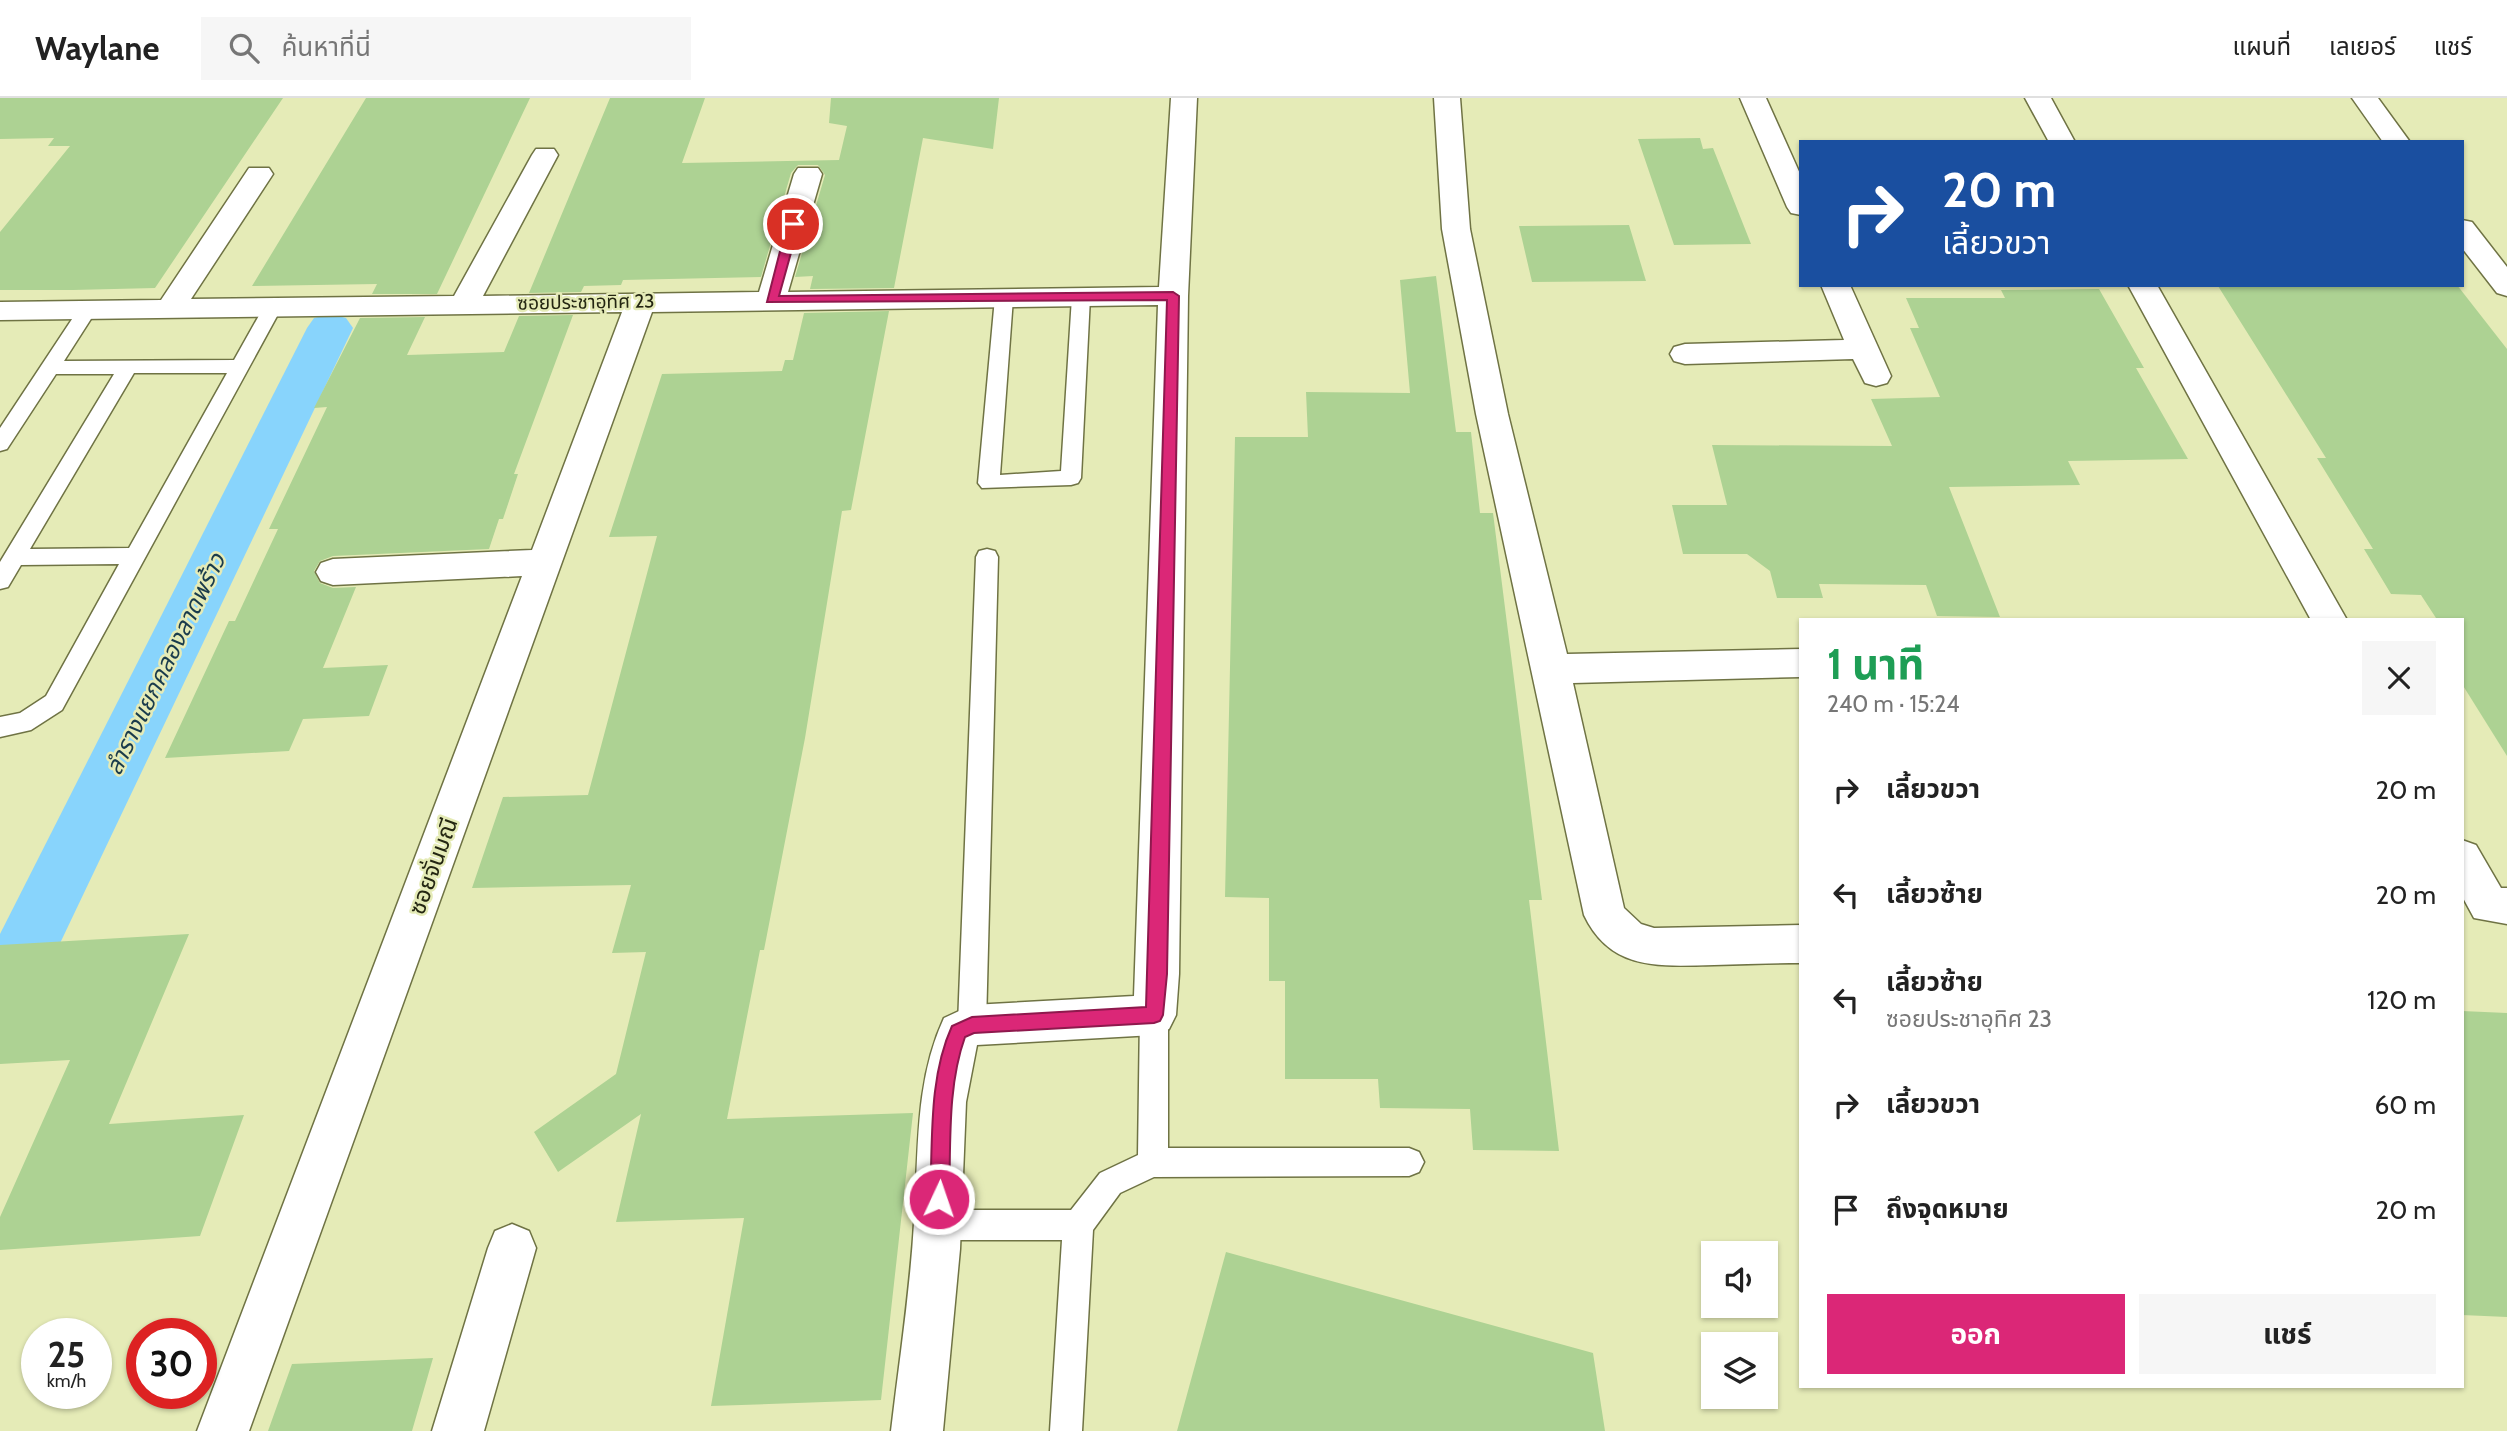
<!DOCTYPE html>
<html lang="th">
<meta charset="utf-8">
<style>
body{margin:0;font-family:Cabin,"Noto Sans Thai",sans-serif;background:#f6f6f6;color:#222;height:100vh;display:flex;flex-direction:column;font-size:26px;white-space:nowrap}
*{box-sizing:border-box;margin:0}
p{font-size:23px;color:#767676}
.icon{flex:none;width:38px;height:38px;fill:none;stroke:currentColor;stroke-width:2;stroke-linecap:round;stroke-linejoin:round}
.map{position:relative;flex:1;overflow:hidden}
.panel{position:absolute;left:1799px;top:520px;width:665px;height:770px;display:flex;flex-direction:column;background:#fff;border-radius:0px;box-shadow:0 2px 5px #0004}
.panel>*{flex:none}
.banner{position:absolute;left:1799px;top:42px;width:665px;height:147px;border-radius:0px;box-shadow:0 2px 5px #0004;background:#1a4fa0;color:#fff;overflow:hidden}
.fabs{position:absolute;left:1701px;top:1143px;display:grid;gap:14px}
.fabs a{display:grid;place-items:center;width:77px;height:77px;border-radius:0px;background:#fff;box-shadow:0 2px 5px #0004;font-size:35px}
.speed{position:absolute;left:21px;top:1220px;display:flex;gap:14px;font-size:35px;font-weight:700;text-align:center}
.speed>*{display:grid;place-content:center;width:91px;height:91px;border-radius:50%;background:#fff;box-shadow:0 2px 5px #0004;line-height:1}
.speed small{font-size:18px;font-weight:400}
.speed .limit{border:10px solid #d22;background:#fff;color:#111}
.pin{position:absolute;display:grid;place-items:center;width:60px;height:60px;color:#fff;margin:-30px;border:4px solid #fff;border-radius:50%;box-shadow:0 2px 7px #0007}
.me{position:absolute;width:77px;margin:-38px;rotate:3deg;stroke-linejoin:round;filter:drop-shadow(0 0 5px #0008)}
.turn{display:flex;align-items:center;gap:24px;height:147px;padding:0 28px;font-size:32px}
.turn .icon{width:91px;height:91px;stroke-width:2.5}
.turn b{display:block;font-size:49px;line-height:60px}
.round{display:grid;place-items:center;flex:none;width:74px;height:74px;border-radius:0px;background:#f6f6f6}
.head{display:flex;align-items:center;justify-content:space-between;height:119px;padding:0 28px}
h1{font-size:42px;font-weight:700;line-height:52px;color:#1e9e55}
.action{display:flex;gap:14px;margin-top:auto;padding:14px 28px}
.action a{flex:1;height:80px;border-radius:0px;background:#db2777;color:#fff;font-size:28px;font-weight:700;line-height:80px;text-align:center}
.action a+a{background:#f6f6f6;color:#222}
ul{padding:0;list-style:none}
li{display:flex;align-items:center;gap:21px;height:105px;padding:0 28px}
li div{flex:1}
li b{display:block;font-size:26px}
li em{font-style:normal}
header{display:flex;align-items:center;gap:42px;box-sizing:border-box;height:98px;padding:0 35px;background:#fff;border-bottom:2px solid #e0e0e0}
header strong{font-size:33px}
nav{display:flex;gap:38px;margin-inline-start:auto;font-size:24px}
.search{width:490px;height:63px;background:#f6f6f6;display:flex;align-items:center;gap:18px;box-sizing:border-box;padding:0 24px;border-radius:0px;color:#767676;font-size:26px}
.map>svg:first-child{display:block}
</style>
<header>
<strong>Waylane</strong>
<div class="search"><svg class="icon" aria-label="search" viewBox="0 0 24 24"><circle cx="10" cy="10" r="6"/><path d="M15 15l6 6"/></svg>ค้นหาที่นี่</div>
<nav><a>แผนที่</a><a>เลเยอร์</a><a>แชร์</a></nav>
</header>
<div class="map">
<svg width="2507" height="1333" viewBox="0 0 2507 1333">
<rect width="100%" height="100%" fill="#e5ebb7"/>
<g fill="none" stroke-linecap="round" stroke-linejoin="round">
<path fill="#88d4fc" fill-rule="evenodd" d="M330 216 346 220 353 230 23 923 0 932V836L307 230 314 220Z"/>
</g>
<path fill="#add293" d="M0 0H283L155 190 73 192H0V134L70 48H48L54 40 0 41Z
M366 0H530L437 196H372L377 186 252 188Z
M610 0H705L682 65 839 62 847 28 829 25 831 0H999L993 51 923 40 894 190 810 191 813 178 795 179 825 77 818 67H798L791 75 761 179 623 182 621 187 584 188 581 194 529 195Z
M1700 40 1703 51 1713 50 1751 146 1674 147 1638 41Z
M1629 127 1646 183 1532 184 1519 128Z
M1436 178 1456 334H1471L1480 415H1493L1542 802H1529L1559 1053 1473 1052 1470 1011 1380 1010 1378 981H1285V883H1269V800L1225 799 1235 339H1308L1306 294 1410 295 1400 182Z
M2457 187 2507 251V658L2462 586V520H2436L2421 497 2391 496 2364 451H2373L2317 360H2326L2218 188Z
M2099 191 2144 270H2136L2188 361 2068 363 2080 387 1949 389 2000 519 1937 518 1926 487 1819 486 1823 500H1777L1770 473 1747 456H1683L1672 407H1727L1712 347 1892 348 1871 301 1940 299 1910 230H1919L1906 200H2005L2001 192Z
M889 213 851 412 842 413 805 640 764 852H760L727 1021 913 1015 881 1302 711 1308 744 1120 616 1124 641 1016 558 1074 534 1034 616 976 646 854 612 855 631 787 472 790 503 699 588 697 657 438 609 439 662 276 782 273 785 262H793L804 215Z
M573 217 514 376H518L503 421H499L489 451 333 458 320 463 314 473 320 485 333 490 356 489 323 570 388 567 369 618 303 621 289 653 165 660 229 523H235L278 431H269L327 309 314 310 360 220 425 219 407 257 504 254 519 218Z
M189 836 109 1026 244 1017 200 1138 0 1152V1119L70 962 0 966V847Z
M2462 913 2507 915V1219L2462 1217Z
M1226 1154 1593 1255 1605 1333H1177Z
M433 1260 412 1333H268L292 1266Z"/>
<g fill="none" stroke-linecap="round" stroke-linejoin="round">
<defs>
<path id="lane" d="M1081 193 1090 199 1081 380 1078 385 1071 387 982 390 978 385 995 200 1004 194 1013 200 1000 377 1061 373 1072 199Z
M273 203 282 209 62 612 31 632 0 639V619L20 615 46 598 119 466 21 467 8 489 0 491V464L114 276H56L7 351 0 353V330L80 209 87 207 96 213 64 263 234 262 266 205ZM134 275H227L129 450 30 451Z
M987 451 995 453 998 459 986 927 982 936 972 940 962 936 958 927 976 459 979 453Z
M1154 904 1164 908 1168 917V1050H1409L1419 1054 1424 1064 1419 1074 1409 1078 1154 1079 1120 1095 1093 1132 1082 1333H1050L1062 1142H938L927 1138 923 1127 927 1116 938 1112H1071L1100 1075 1138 1057 1140 917 1144 908Z"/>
<path id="street" d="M1171 0H1197L1188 198 1179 876 1176 917 1169 931 1154 937 977 947 966 1004 960 1151 943 1333H891C899 1264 910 1195 914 1125 919 1055 914 985 944 920L972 907 1134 898 1158 207 652 214 249 1333H197L522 478 333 487 321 483 316 474 321 465 333 461 532 452 622 214 0 222V204L161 202 249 70H269L273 76 191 201 454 198 532 57 536 51H554L558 57 483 198 759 194 794 76 798 70H818L822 76 788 194 1159 189Z
M1434 0H1460L1470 131 1508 316 1567 556 1801 551V579L1573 585 1624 810 1641 826 1654 830 1801 827V865C1772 865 1743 866 1714 867 1661 868 1611 874 1584 817L1476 316 1442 131Z
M1740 0H1766L1801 78V117L1791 115 1787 109Z
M2025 0H2051L2075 44H2049Z
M2352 0H2378L2410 44H2383Z
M2462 122 2472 124 2507 169V198L2497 195 2462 150Z
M1821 187H1850L1891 278 1887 285 1876 288 1865 285 1853 261 1685 266 1674 263 1670 256 1674 249 1685 246 1844 242Z
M2128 187H2157L2347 522H2311Z
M2462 742 2476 747 2501 790H2507V826L2474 820 2462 798Z
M512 1126 529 1133 536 1150 484 1333H432L488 1150 495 1133Z"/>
</defs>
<use href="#lane" stroke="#6f7344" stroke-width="3"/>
<use href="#street" stroke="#6f7344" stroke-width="3"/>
<use href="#lane" fill="#fff" fill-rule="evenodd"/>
<use href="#street" fill="#fff" fill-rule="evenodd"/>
</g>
<path fill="#db2777" stroke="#8e194d" stroke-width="2" d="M793 123 799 126 779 198 1173 194 1179 198 1167 876 1163 917 1160 923 1154 925 974 935 965 939C947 989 951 1048 949 1101L946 1107 939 1110 932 1107 930 1101C933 1044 928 981 952 928L972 919 1146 909 1167 202 767 204 787 126Z"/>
<g text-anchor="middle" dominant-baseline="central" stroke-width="5" stroke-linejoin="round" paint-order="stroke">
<g font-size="19" fill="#242612" stroke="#e5ebb7">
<text transform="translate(586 204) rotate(-1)">ซอยประชาอุทิศ 23</text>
</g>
<g font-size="23" fill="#242612" stroke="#e5ebb7">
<text transform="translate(433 768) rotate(-70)">ซอยจั่นมณี</text>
</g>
<g font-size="24" font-style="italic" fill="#193b4c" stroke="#e5ebb7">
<text transform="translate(165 566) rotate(-64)">ลำรางแยกคลองลาดพร้าว</text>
</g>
</g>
</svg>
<div class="fabs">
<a><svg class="icon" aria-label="sound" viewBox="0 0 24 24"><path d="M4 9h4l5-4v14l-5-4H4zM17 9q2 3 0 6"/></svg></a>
<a><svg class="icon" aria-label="layers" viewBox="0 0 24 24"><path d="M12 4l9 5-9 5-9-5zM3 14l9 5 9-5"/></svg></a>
</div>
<div class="speed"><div>25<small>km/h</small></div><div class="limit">30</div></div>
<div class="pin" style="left:793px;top:126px;background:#d93025"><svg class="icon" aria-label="arrive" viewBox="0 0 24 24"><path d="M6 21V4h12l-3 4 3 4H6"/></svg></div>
<svg class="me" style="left:939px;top:1101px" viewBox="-20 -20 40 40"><circle r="17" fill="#db2777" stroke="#fff" stroke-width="3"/><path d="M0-11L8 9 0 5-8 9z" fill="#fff"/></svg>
<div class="banner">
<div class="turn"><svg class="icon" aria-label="right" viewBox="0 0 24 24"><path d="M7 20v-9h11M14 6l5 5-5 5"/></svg><div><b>20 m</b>เลี้ยวขวา</div></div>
</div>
<section class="panel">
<div class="head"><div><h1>1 นาที</h1><p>240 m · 15:24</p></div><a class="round"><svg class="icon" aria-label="close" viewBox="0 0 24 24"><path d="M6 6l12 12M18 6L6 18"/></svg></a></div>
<ul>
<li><svg class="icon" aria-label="right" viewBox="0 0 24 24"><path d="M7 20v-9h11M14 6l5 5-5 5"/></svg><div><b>เลี้ยวขวา</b></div><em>20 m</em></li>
<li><svg class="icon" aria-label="left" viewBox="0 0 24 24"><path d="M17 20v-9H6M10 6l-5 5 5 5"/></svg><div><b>เลี้ยวซ้าย</b></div><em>20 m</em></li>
<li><svg class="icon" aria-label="left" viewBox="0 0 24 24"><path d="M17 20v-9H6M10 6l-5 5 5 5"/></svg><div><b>เลี้ยวซ้าย</b><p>ซอยประชาอุทิศ 23</p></div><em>120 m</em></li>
<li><svg class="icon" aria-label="right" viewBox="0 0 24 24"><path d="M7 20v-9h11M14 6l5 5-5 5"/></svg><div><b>เลี้ยวขวา</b></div><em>60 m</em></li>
<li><svg class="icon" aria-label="arrive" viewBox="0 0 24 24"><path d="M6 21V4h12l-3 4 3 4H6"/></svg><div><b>ถึงจุดหมาย</b></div><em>20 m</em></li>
</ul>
<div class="action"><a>ออก</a><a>แชร์</a></div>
</section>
</div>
